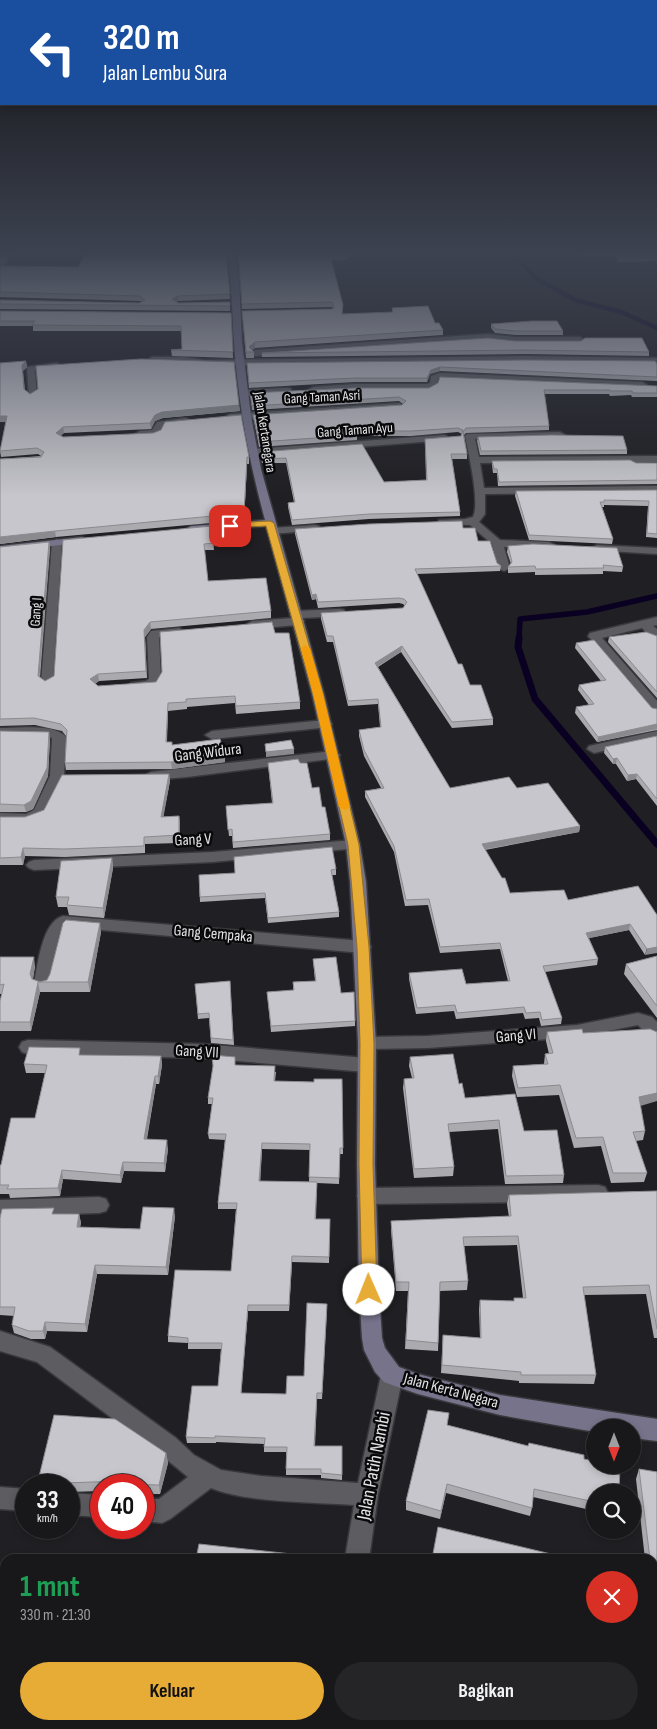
<!DOCTYPE html>
<html lang="id">
<meta charset="utf-8">
<style>
body{margin:0;font-family:"Sofia Sans Condensed",sans-serif;background:#252427;color:#f1f3f6;height:100vh;display:flex;flex-direction:column;font-size:19px;white-space:nowrap}
*{box-sizing:border-box;margin:0}
p{font-size:16px;color:#9f9fa2}
.icon{flex:none;width:28px;height:28px;fill:none;stroke:currentColor;stroke-width:2;stroke-linecap:round;stroke-linejoin:round}
.map{position:relative;flex:1;overflow:hidden}
.panel{position:absolute;left:0px;top:1554px;width:658px;height:176px;display:flex;flex-direction:column;background:#18171a;border-radius:15px 15px 0 0;box-shadow:0 2px 8px #0003,0 0 0 1px #363639}
.panel>*{flex:none}
.banner{position:absolute;left:0px;top:0px;width:658px;height:105px;box-shadow:0 2px 8px #0003,0 0 0 1px #363639;background:#1a4fa0;color:#fff;overflow:hidden}
.needle{width:32px;rotate:180deg}
.buttons{position:absolute;left:586px;top:1419px;display:grid;gap:10px}
.buttons a{display:grid;place-items:center;width:55px;height:55px;border-radius:50%;background:#18171a;box-shadow:0 2px 8px #0003,0 0 0 1px #363639;font-size:25px}
.speed{position:absolute;left:15px;top:1474px;display:flex;gap:10px;font-size:25px;font-weight:700;text-align:center}
.speed>*{display:grid;place-content:center;width:65px;height:65px;border-radius:50%;background:#18171a;box-shadow:0 2px 8px #0003,0 0 0 1px #363639;line-height:1}
.speed small{font-size:12px;font-weight:400}
.speed .limit{border:8px solid #d22;background:#fff;color:#111}
.pin{position:absolute;display:grid;place-items:center;width:42px;height:42px;color:#fff;margin:-21px;border-radius:10px;box-shadow:0 2px 8px #0006}
.me{position:absolute;width:55px;margin:-28px;rotate:359deg;stroke-linejoin:round;filter:drop-shadow(0 0 4px #0008)}
.turn{display:flex;align-items:center;gap:18px;height:105px;padding:0 20px;font-size:22px}
.turn .icon{width:65px;height:65px;stroke-width:2.5}
.turn b{display:block;font-size:35px;line-height:42px}
.round{display:grid;place-items:center;flex:none;width:52px;height:52px;border-radius:26px;background:#252427}
.summary{display:flex;align-items:center;justify-content:space-between;height:85px;padding:0 20px}
h1{font-size:30px;font-weight:700;line-height:38px;color:#1e9e55}
.cta{display:flex;gap:10px;margin-top:auto;padding:10px 20px}
.cta a{flex:1;height:58px;border-radius:30px;background:#e6ac36;color:#111;font-size:20px;font-weight:700;line-height:58px;text-align:center}
.cta a+a{background:#252427;color:#f1f3f6}
.map>svg:first-child{display:block}
</style>
<div class="map">
<svg width="657" height="1729" viewBox="0 0 657 1729">
<rect width="100%" height="100%" fill="#201f23"/>
<g fill="none" stroke-linecap="round" stroke-linejoin="round">
<path stroke="#0a0122" stroke-width="4.5" d="M512 254 536 278 575 300 621 312 657 328"/>
<path stroke="#0a0122" stroke-width="5.5" d="M519 639 520 619 587 612 657 596"/>
<path stroke="#0a0122" stroke-width="7" d="M519 638 518 647 535 699 657 844"/>
<defs>
<path id="lane" d="M10 254H17L0 260V257Z"/>
<path id="street" d="M488 334 515 337H580L584 340 580 343H515L488 340 255 356 251 353 255 350Z
M525 356 657 358V364L525 362 205 366 183 363H152L148 360 152 357H183L205 360Z
M57 363 61 366 60 368 35 371 37 395 32 398 29 397 27 367Z
M440 373 642 382 647 385 642 388 441 379H438L437 386 429 390H355L313 393 308 390 313 387 355 384H427L430 383 431 376Z
M288 388 291 389V393L244 396 239 393 244 390Z
M399 403 404 406 402 408 230 420 225 417 230 414Z
M185 418 188 419V423L164 426 159 435 140 437 135 434 140 431 152 430 157 422Z
M560 432 565 435 563 437 475 439 479 457 657 456V462L480 463 484 488 657 486V492L485 494V514L479 522 500 540 549 542 555 545 549 548 504 547 510 568 504 571 498 568 492 544 470 525 439 524 438 522 439 520 465 519 473 517C480 502 469 455 465 436L467 434Z
M444 435 447 436V440L253 455 248 452 253 449Z
M315 525 319 526 320 528 319 530 272 534 267 531 272 528Z
M57 539 62 542 53 683 47 687 41 683 52 542Z
M597 545 657 548V554L593 550 591 548Z
M340 609 344 610 346 613 344 616 302 618 304 621 298 625 252 629 246 625 252 621 293 618 290 615 296 611Z
M657 617V625L653 626 657 629V640L653 639 642 628 602 638 657 701V713L652 712 588 636 590 633Z
M179 628 185 632 183 635 159 637 161 679 155 688 131 689 130 686 131 683 146 681 149 679 147 637 151 631Z
M325 720 330 721 332 724 330 727 212 739 205 735 212 731Z
M0 728C17 728 55 723 66 737L64 776 45 816 26 823H0V813L26 814 34 810 50 776 52 738 46 736H0Z
M657 731V739L594 753 587 749 589 746Z
M333 751 340 755 338 758 187 777 151 780 144 776 151 772Z
M353 840 358 842 360 845 358 848 213 862 34 870 29 868 26 865 29 862 34 860 213 852Z
M63 916 363 941 369 943 371 947 369 951 363 953 67 927 62 931 50 983 48 987 42 989 36 987 34 983C38 964 42 922 63 916Z
M638 1013 652 1017 657 1022V1040L651 1039 638 1025 577 1037 428 1048 367 1049 361 1048 358 1043 361 1038 367 1037 428 1036 577 1025Z
M28 1040 202 1044 366 1058 372 1060 375 1065 372 1070 366 1072 202 1058 28 1054 22 1052 19 1047 22 1042Z
M598 1185 605 1187 608 1193 605 1199 598 1201 367 1204 360 1202 357 1196 360 1190 367 1188Z
M99 1197 106 1199 109 1205 106 1211 99 1213 0 1216V1200Z
M0 1331 50 1347 176 1438 194 1455 221 1470 261 1476 358 1483 381 1375 384 1368 392 1365 400 1368 403 1375 378 1495 369 1559H345L354 1505C313 1502 248 1503 211 1488L170 1519 162 1523 144 1521V1499H159L188 1477 160 1454 37 1362 0 1351Z
M0 1487 26 1489V1511L0 1509Z
M69 1493 101 1495V1517L69 1515Z
M320 1725H346L345 1729H319Z"/>
<path id="secondary" d="M227 254H235L239 277 242 342 251 416 261 469 324 694 360 845 366 882 376 1043 375 1164 379 1290 382 1338 385 1348 399 1367 418 1374 500 1395 657 1419V1441L632 1438V1428H595V1432L500 1415 418 1394 392 1385 384 1382 375 1372 364 1350 362 1338 359 1290 357 1164 358 1043 350 882 346 845 312 694 266 526 191 532 186 529 191 526 265 520C249 461 238 403 234 342 232 313 232 284 227 254Z
M82 537 87 540 86 542 0 552V546Z"/>
</defs>
<use href="#lane" stroke="#39393d" stroke-width="2"/>
<use href="#street" stroke="#39393d" stroke-width="3"/>
<use href="#secondary" stroke="#39393d" stroke-width="3"/>
<use href="#lane" fill="#5d5d61" fill-rule="evenodd"/>
<use href="#street" fill="#5d5d61" fill-rule="evenodd"/>
<use href="#secondary" fill="#76738b" fill-rule="evenodd"/>
</g>
<path fill="#abaaaf" fill-rule="evenodd" d="M226 254 230 299 178 301 176 302 178 303 230 302V311L0 309V300L139 303 142 302 141 301 0 297V256L9 259 4 266 78 267Z
M238 254H351V257H347V260H331L342 314 392 313V308L435 323 443 330V335L255 348 252 350 254 352V358H246L242 311 333 309 332 307 242 309Z
M579 254H657V261L619 262 615 256 581 257Z
M0 311 231 313 233 358 172 356 171 350 182 349 181 331H33V326H0Z
M491 324 563 331V335H515L495 333 491 328Z
M515 341 649 352V356L525 354 262 357V353Z
M26 361 27 367 23 371 25 390 30 394 239 405 240 411 163 418 155 421 151 429 64 433 61 435 63 437 249 457V464H247L244 520 56 537 0 544V459L41 456 38 454 1 457 0 451Z
M657 364V381L440 371 430 374 427 382H355L249 388 247 367Z
M657 386V397H632L631 395 610 396 609 394H544L549 426V430L466 433 464 435 467 454V459H452L460 512V516L369 519 292 525 288 507V503L294 502 286 463H262L260 452 384 482 426 480 425 439 461 436 462 434 458 432 411 436H357V440L259 447 253 415 402 405 403 404 399 401 252 410 251 398 429 388Z
M478 437 627 450V454L480 455 477 441Z
M492 461 657 463V484L498 486 497 473H493L492 465Z
M657 490V538L646 537 648 506 604 505V507H602L613 539 612 544 529 540 515 496 516 491Z
M212 526 214 550H204L208 581 271 611V618L151 629 145 637 147 678 99 681 95 684 98 686 156 682 275 633 300 702V709L236 714 235 703 187 707V709L168 711 167 742 172 745 225 755V762L172 769 66 770 65 763 66 736 62 731 35 725 0 726V547L49 542 50 548 40 677 45 681 54 676Z
M463 528 478 541 497 563 501 566 500 571 417 574 458 664 470 685 493 719V725L452 728 401 652 378 667 450 788H517L580 826 579 832 485 850 510 893 568 900 657 915 645 955 629 930 589 938 598 959 597 965 545 972 562 1018 561 1024 541 1026 539 1018 525 1019 523 1013 456 1019 454 1011 416 1014 409 979V973L466 984 508 981 500 949 440 953 428 905 405 906 394 852 365 797V791L381 788 364 756 359 736V730L380 727 378 704 348 706 333 642H327L321 619V613L403 608 405 606 403 604 399 603 318 608 316 599 312 600 295 534V529Z
M508 546 623 567 622 572 603 571V574L535 575V572L508 573V567L511 564 507 552Z
M657 636V698L608 642 609 637Z
M576 643 652 708 657 709V730L597 742 575 713 576 707 589 705 578 690 579 685 601 681 575 648Z
M0 731 50 739 48 776 33 809 26 812H0Z
M657 736V806L636 779 627 781 616 764H613L604 753 605 747Z
M268 763H300L312 788 322 807 330 834V840L233 848 232 836H229L226 806 272 803Z
M169 774 170 781 163 817 179 816 180 824 179 843 145 844V853L65 857 25 856 23 865H0V817H25Z
M112 858 113 868 104 918 69 915 67 907H58L56 897Z
M336 869V875H332L339 912V917L268 923 265 898 200 902 199 875Z
M101 932 90 992H40L31 1031H0V1001L2 994H0V957L35 966 33 979 40 982 47 980Z
M657 956V1018L624 974 626 964Z
M313 959 341 993 355 1021V1026L271 1032 267 992 293 991V982L315 981Z
M230 981 234 1045 211 1043 209 1018 198 1019 195 984Z
M547 1032 583 1033 640 1106 645 1131 643 1140 636 1141 647 1173 644 1182 611 1183 601 1146 574 1148 559 1095 517 1097 512 1076 513 1066 544 1064 545 1054H549L546 1041Z
M81 1055 161 1056 162 1065 159 1084H156L147 1139 168 1149 165 1172 124 1171 121 1183 63 1179 60 1196 10 1198 9 1194H0V1165H1L35 1118 45 1073H26L24 1064Z
M410 1057 459 1084 465 1098 524 1131 564 1175 563 1183 505 1184 498 1129 449 1132 454 1167 453 1176 414 1178 403 1088 404 1079 412 1078 409 1066Z
M235 1065 276 1072 275 1081 314 1082 342 1079 343 1154H340L339 1184 317 1183 316 1219H330L329 1263 292 1262 289 1311H248L241 1393 286 1394 304 1376 327 1310 322 1399H317L315 1446H342V1480L321 1478V1475H286V1452H264V1444L216 1442V1443H187L186 1437 218 1386 221 1349H188V1343L168 1342V1336L231 1271 236 1209H218V1203L225 1140 209 1139 208 1134 212 1104H208V1098ZM262 1149 310 1150 309 1182 260 1181Z
M657 1191V1338H654L646 1294 584 1295 596 1375 594 1384 519 1383V1381L441 1373 443 1335 480 1338 479 1309 480 1300 514 1301V1298H523L517 1245 464 1246 468 1281 467 1290 440 1291 438 1351 405 1349 408 1291H396L391 1230V1221L509 1217 507 1204 509 1195Z
M55 1214H79L81 1223 80 1227 140 1229 175 1216 168 1275 97 1274 87 1332 47 1331 45 1339H31L14 1333 12 1325 14 1316 0 1315V1218Z
M447 1425 528 1446 584 1459 595 1492V1511L533 1497 532 1508 530 1516 446 1493 440 1519 406 1510V1501Z
M166 1453 168 1463 160 1494H144V1485H101V1491L69 1492V1485H40L38 1481Z
M639 1469 657 1472V1617L652 1616V1559H645L636 1479Z"/>
<path fill="#8b8b8f" d="M8 254 9 259 0 271V265Z
M178 296V301L172 304V299Z
M255 342V348L250 352 249 347Z
M26 361 27 367 23 371 22 365Z
M440 367V371L430 374 427 382V378L431 370Z
M239 405 240 411 163 418 155 421 151 429 150 423 155 415 162 412Z
M0 416H7L8 422H0Z
M63 427 64 433 57 439 56 433Z
M247 457V464L244 520V513Z
M55 531 56 537 0 544V537Z
M49 542 50 548 39 683 38 676Z
M316 594V599L312 600V595Z
M150 622 151 629 145 637 147 678 144 630Z
M402 646 401 652 375 668V663Z
M98 674 99 681 91 686 90 679Z
M168 703V711L166 750V742Z
M657 724V729L597 742 598 737Z
M49 732 50 739 48 776 33 809 26 812 24 805Z
M294 749V754L266 757V752Z
M225 755V762L172 769 171 762Z
M617 758 616 764H613V759Z
M169 774 170 781 162 825 161 817Z
M637 774 636 779 627 781 628 775Z
M179 816 180 824 179 843Z
M580 826 579 832 481 850 482 844Z
M23 848 25 856 23 865 21 857Z
M112 858 113 868 104 918 103 908Z
M100 923 101 932 90 992 88 982Z
M630 924 629 930 585 939 586 933Z
M657 947V953L645 955 647 949Z
M34 957 35 966 32 983 30 974Z
M38 982 40 992 31 1031 30 1022Z
M161 1056 162 1065 159 1084 158 1076Z
M155 1076 156 1084 145 1148 144 1139Z
M657 1093V1101L637 1107 639 1097Z
M167 1140 168 1149 165 1172 164 1163Z
M262 1143V1149L260 1187 259 1181Z
M123 1162 124 1171 121 1183 120 1175Z
M62 1170 63 1179 60 1196 58 1188Z
M174 1208 175 1216 168 1275 166 1267Z
M79 1214 81 1223 78 1236 77 1227Z
M292 1256V1262L289 1311V1305Z
M95 1265 97 1274 87 1332 85 1324Z
M248 1305V1311L241 1398V1393Z
M45 1322 47 1331 45 1339 43 1331Z
M166 1453 168 1463 160 1494 159 1485Z
M447 1484 446 1493 440 1519 441 1511Z
M265 1725H268L267 1729H265Z"/>
<path fill="#c7c6cc" stroke="#8b8b8f" d="M8 254 0 265V256Z
M86 254H226L230 294 178 296 172 299 178 303 230 302V306L0 304V300L139 303 145 300 140 296 0 292V266L78 267Z
M238 254H347V255H330L343 305 342 314 393 312 392 308 428 306 435 323H439L443 330 255 342 249 347 254 352H246L242 311 332 309 334 308 332 302 242 304Z
M617 254H657V257L619 258Z
M0 311 231 313 233 352 171 350 182 349 181 326 32 325 35 321H0Z
M532 321H557L563 331H515L495 329 491 324Z
M488 338 515 341H581L585 338H642L649 352 525 350 262 353Z
M141 359 234 362 239 405 162 412 155 415 150 423 63 427 56 433 63 437 153 433 161 430 165 422 241 415 249 457H247L244 513 55 531 0 537V459L41 457 44 452 37 448 0 451 7 416H0V363L26 361 22 365 24 389 30 394 38 389 36 366Z
M525 360 655 361 657 364V377L440 367 431 370 427 378H355L249 383 247 363Z
M440 377 657 386V393H633L632 391H610V390H544L549 426 466 428 463 432 467 454H451L460 512 369 514 292 520 288 503 295 502 286 458 262 459 260 452 362 444 384 482 427 480 425 439 461 436 463 430 458 428 411 431H355L357 435 259 442 253 415 402 405 406 401 399 397 252 406 250 393 355 388H429L438 383Z
M551 435 623 436 627 450 481 451 478 437Z
M630 460 636 463H657V480L499 482 497 469H494L492 461Z
M657 490V534L647 533 649 501 604 500V502H600L613 539 529 535 516 491Z
M462 521 463 528H475L478 541H490L497 563 501 566 415 569 458 664H462L470 685H481L493 719 452 722 402 646 375 663 450 788 509 777 517 788 548 783 580 826 482 844 502 878H505L510 893 564 890 568 900 638 886 657 915V947L647 949 630 924 586 933 598 959 543 966 562 1018 542 1020 540 1012 526 1013 524 1007 457 1013 455 1005 417 1008 409 973 462 969 466 984 510 981 500 943 440 947 429 899 406 900 394 846 365 791 384 788 364 750 359 730 381 727 378 699 348 701 333 636H327L321 613 403 608 407 602 404 599 399 598 318 602 316 594 312 595 295 529 369 524Z
M212 526 214 543 204 544 208 581 266 578 271 611 150 622 144 630 146 671 98 674 90 679 98 686 156 682 162 672 160 632 272 622 275 633H289L300 702 236 706 235 696 186 699V702L168 703 166 742H172V745L220 739 225 755 171 762 65 763 67 730 61 724 34 718 0 719V547L49 542 38 676 45 681 54 676 63 540Z
M533 544 617 548 623 567 603 565 604 568 536 569 535 566 508 567 512 562 508 546Z
M646 632 657 636V692L609 637Z
M594 640 652 708 657 709V724L598 737 576 707 594 704 579 685 606 680 576 643Z
M0 731 49 732 47 768 31 801 24 805 0 804Z
M657 736V799L637 774 628 775 617 758 613 759 605 747Z
M291 740 294 749 266 752 265 744Z
M298 759 300 763H307L312 788 319 787 322 807H325L330 834 233 842 232 829 228 830 226 806 273 803 268 763Z
M169 774 161 817 179 816V835L144 837V846L64 849 23 848 21 857 0 858V817H25L44 810 62 775Z
M332 847 336 869 331 870 339 912 268 918 265 893 200 897 199 875 235 873 234 857Z
M112 858 103 908 67 905 69 897H56L61 861Z
M66 920 100 923 88 982H38L30 1022H0V1001L4 984 0 985V957H34L30 974 32 979 40 982 47 980 50 974 63 923Z
M657 956V1006L626 964Z
M336 957 341 993 354 992 355 1021 271 1026 267 992 294 990 293 982 316 981 313 959Z
M230 981 233 1040 211 1038 209 1013 198 1014 195 984Z
M582 1029 583 1033 650 1029 657 1032V1093L639 1097 645 1131 633 1132 647 1173H613L603 1137 576 1138 560 1085 518 1088 513 1066 548 1064 545 1054 553 1053 547 1032Z
M29 1047 80 1048 79 1055 161 1056 158 1076H155L144 1139 167 1140 164 1163 123 1162 120 1175 62 1170 58 1188 7 1189 9 1185H0V1165H1L11 1118H35L47 1065 24 1064Z
M453 1054 459 1084 462 1083 465 1098 515 1094 524 1131 557 1130 564 1175 506 1176 499 1120 448 1124 454 1167 414 1169 404 1079 414 1078 410 1057Z
M212 1055 235 1057V1065L275 1066 274 1081 314 1082V1079H342L343 1148H340L339 1178 309 1177 310 1144 262 1143 259 1181 317 1182 315 1219H330L329 1257 292 1256 289 1305H248L241 1393 286 1394 287 1376H304L307 1303 327 1304 322 1393H317L314 1446H342V1475L321 1473V1469H286L287 1447H264L265 1438 215 1436V1438L186 1437 192 1386H218L222 1343H188V1338L168 1336 175 1270 231 1271 237 1203H218L226 1134H208L213 1098H208L213 1066Z
M657 1191V1329L649 1285 583 1287 596 1375H521V1372L442 1365 443 1335 481 1338 480 1300 514 1301V1298H526L518 1236 463 1237 468 1281 440 1282 438 1343 406 1340 409 1282H396L391 1221 511 1216 509 1195Z
M143 1207 174 1208 166 1267 95 1265 85 1324 45 1322 43 1331H29L12 1325 15 1307H0V1218L2 1209 54 1208 52 1214H79L77 1227 140 1229Z
M428 1410 449 1413 447 1425 528 1446 529 1443 584 1455V1459L595 1461V1465H612L620 1467 619 1492H595V1502L534 1489 532 1508 447 1484 441 1511 406 1501Z
M54 1415 115 1419 166 1453 159 1485 119 1484 120 1481 65 1483 38 1481Z
M639 1469 657 1472V1607H655L652 1585V1559H650Z
M438 1527 572 1559H432Z
M199 1544 292 1554 291 1559H196Z
M166 1725H265V1729H165Z
M412 1725H563V1729H412Z"/>
<linearGradient id="sky" x2="0" y2="1"><stop stop-color="#121113"/><stop offset="0.51" stop-color="#3c4250"/><stop offset="1" stop-color="#3c4250" stop-opacity="0"/></linearGradient>
<rect width="657" height="496" fill="url(#sky)"/>
<path fill="#e6ac36" stroke="#967023" d="M270 521 274 523 323 694 359 845 369 947 374 1044 373 1164 377 1290 375 1295 369 1297 364 1295 362 1290 359 1164 360 1044 357 947 348 845 313 694 266 526 230 528 226 526 230 523Z"/>
<path fill="#f59e0b" d="M305 645 310 648 323 694 350 807 345 810 339 807 313 694 301 648Z"/>
<g text-anchor="middle" dominant-baseline="central" stroke-width="5" stroke-linejoin="round" paint-order="stroke">
<g font-size="14" fill="#e3e2e5" stroke="#09090b">
<text transform="translate(322 397) rotate(-3)">Gang Taman Asri</text>
<text transform="translate(355 430) rotate(-4)">Gang Taman Ayu</text>
<text transform="translate(265 432) rotate(81)">Jalan Kertanegara</text>
<text transform="translate(36 612) rotate(-86)">Gang I</text>
</g>
<g font-size="16" fill="#e3e2e5" stroke="#09090b">
<text transform="translate(208 753) rotate(-7)">Gang Widura</text>
<text transform="translate(193 840) rotate(-3)">Gang V</text>
<text transform="translate(213 934) rotate(5)">Gang Cempaka</text>
<text transform="translate(516 1036) rotate(-5)">Gang VI</text>
<text transform="translate(197 1052) rotate(3)">Gang VII</text>
<text transform="translate(451 1391) rotate(15)">Jalan Kerta Negara</text>
</g>
<g font-size="19" fill="#e3e2e5" stroke="#09090b">
<text transform="translate(374 1466) rotate(-79)">Jalan Patih Nambi</text>
</g>
</g>
</svg>
<div class="buttons">
<a><svg class="needle" viewBox="-14 -14 28 28"><path d="M0-13l5 13h-10z" fill="#e53935"/><path d="M0 13l5-13h-10z" fill="#9f9fa2"/></svg></a>
<a><svg class="icon" aria-label="search" viewBox="0 0 24 24"><circle cx="10" cy="10" r="6"/><path d="M15 15l6 6"/></svg></a>
</div>
<div class="speed"><div>33<small>km/h</small></div><div class="limit">40</div></div>
<div class="pin" style="left:230px;top:526px;background:#d93025"><svg class="icon" aria-label="arrive" viewBox="0 0 24 24"><path d="M6 21V4h12l-3 4 3 4H6"/></svg></div>
<svg class="me" style="left:369px;top:1290px" viewBox="-20 -20 40 40"><circle r="19" fill="#fff"/><path d="M0-13L10 11 0 6-10 11z" fill="#e6ac36"/></svg>
<div class="banner">
<div class="turn"><svg class="icon" aria-label="left" viewBox="0 0 24 24"><path d="M17 20v-9H6M10 6l-5 5 5 5"/></svg><div><b>320 m</b>Jalan Lembu Sura</div></div>
</div>
<section class="panel">
<div class="summary"><div><h1>1 mnt</h1><p>330 m · 21:30</p></div><a class="round" style="background:#d93025;color:#fff"><svg class="icon" aria-label="close" viewBox="0 0 24 24"><path d="M6 6l12 12M18 6L6 18"/></svg></a></div>
<div class="cta"><a>Keluar</a><a>Bagikan</a></div>
</section>
</div>
